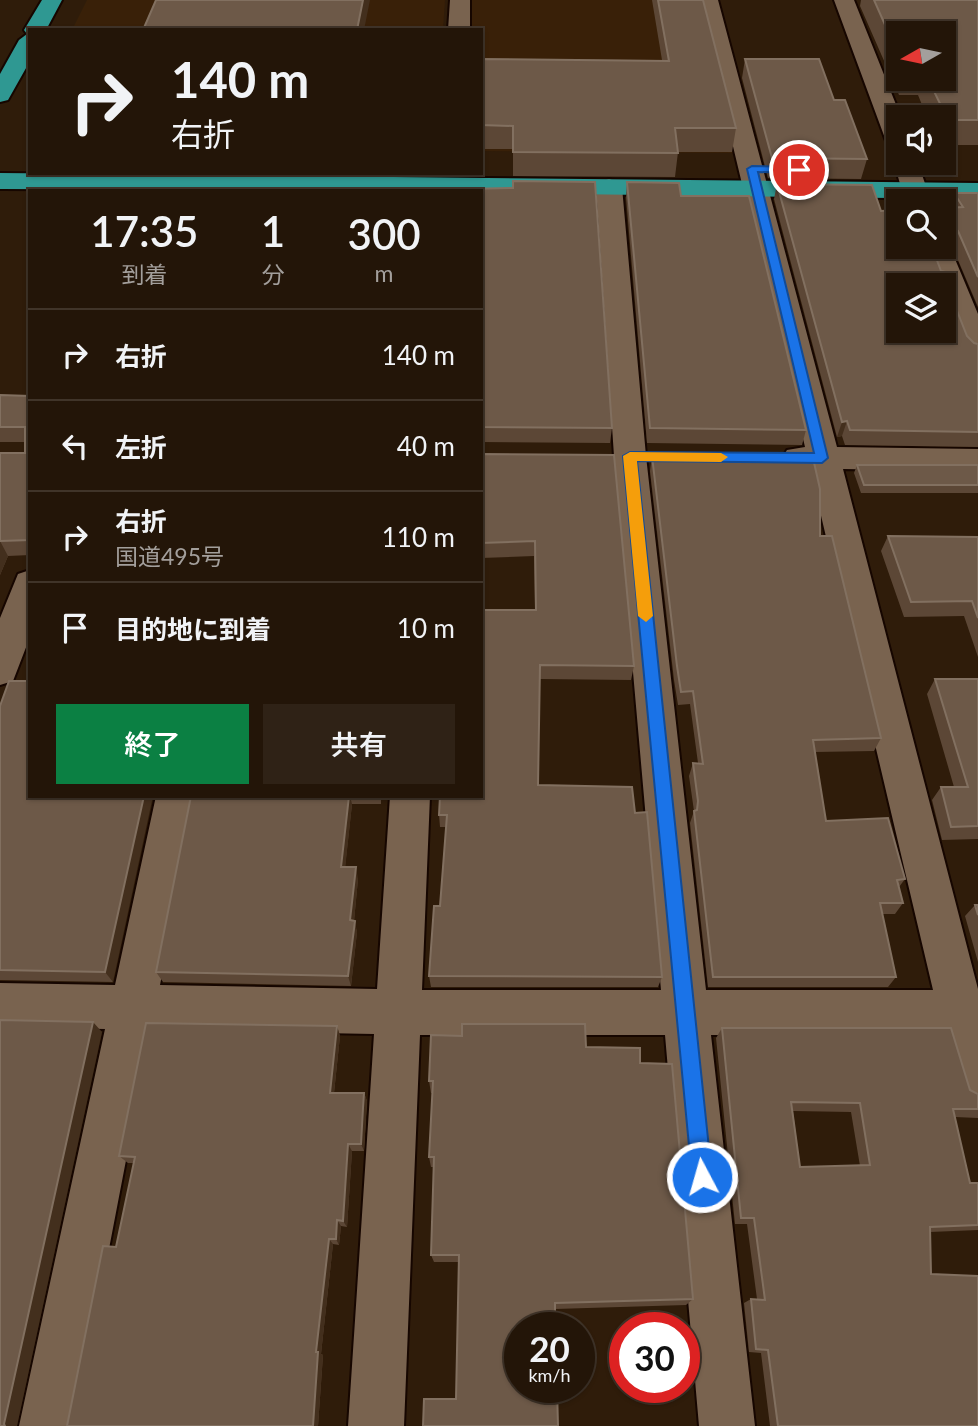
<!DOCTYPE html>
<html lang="ja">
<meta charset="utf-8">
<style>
body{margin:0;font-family:Lato,"Noto Sans JP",sans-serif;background:#2f2216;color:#f1f3f6;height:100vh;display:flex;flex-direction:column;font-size:26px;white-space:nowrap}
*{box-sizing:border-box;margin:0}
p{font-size:23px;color:#a39f9c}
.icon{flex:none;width:38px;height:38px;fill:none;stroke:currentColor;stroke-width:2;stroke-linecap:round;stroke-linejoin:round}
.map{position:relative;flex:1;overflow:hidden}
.drawer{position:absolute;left:28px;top:189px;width:455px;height:609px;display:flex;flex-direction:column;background:#231508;border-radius:0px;box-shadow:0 2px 5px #0004,0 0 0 2px #403429}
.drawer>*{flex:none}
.banner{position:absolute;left:28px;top:28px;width:455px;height:147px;border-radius:0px;box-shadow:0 2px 5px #0004,0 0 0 2px #403429;background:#231508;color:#f1f3f6;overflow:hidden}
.needle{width:46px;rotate:261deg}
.buttons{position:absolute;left:886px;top:21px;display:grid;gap:14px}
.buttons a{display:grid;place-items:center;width:70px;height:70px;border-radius:0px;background:#231508;box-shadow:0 2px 5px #0004,0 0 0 2px #403429;font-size:35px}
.speed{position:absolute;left:504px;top:1312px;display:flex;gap:14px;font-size:35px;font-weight:700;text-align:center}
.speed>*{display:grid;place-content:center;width:91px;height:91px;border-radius:50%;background:#231508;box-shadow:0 2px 5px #0004,0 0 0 2px #403429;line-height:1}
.speed small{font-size:18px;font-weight:400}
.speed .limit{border:10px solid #d22;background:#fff;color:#111}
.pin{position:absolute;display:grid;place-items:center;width:60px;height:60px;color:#fff;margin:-30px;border:4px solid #fff;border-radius:50%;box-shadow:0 2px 7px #0007}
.me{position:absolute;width:77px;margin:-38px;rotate:354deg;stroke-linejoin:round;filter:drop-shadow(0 0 5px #0008)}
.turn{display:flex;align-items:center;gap:24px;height:147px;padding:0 28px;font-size:32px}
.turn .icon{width:91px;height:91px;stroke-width:2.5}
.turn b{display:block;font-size:49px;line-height:60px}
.eta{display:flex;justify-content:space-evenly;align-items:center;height:119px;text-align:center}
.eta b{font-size:42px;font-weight:600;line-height:49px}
.button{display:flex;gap:14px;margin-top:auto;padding:14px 28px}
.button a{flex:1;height:80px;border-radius:0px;background:#0b8043;color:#fff;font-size:28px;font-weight:600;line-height:80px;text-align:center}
.button a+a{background:#2f2216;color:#f1f3f6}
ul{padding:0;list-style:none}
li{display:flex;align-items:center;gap:21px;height:91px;padding:0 28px;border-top:2px solid #403429}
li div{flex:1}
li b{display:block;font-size:26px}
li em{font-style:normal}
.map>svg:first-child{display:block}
</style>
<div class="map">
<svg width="978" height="1426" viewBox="0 0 978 1426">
<rect width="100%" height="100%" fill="#2f1c0a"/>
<path fill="#392008" d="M87 0H445L443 30H72Z
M471 0H697L733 153 481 151V30H470Z"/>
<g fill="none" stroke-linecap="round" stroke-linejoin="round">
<defs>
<path id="street" d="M450 0H470V30H448Z
M698 0H718L837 447 978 449V471L843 469 978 989V1105L961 1098 954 1081 943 1035H711L755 1426H699L665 1035H420L404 1426H348L374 1034 151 1030 75 1426H19L105 1029 0 1027V983L115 985 156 796H196L160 985 377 989 390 796H430L422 990H661L614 456 596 187 600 182 609 179 618 182 622 187 646 456 706 990H933L810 469 787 466 782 458 787 450 805 447Z
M834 0H854L901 117H898V148L889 146 886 141Z
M897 158 898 163H918L931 201H905L894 163Z
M943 241 950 247 978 314V359L968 356 963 350 943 298V285H938L924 247H943Z
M30 570V637L13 681 0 685V618L18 574Z"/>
<path id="highway" d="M42 0H62L46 30H30V61L8 100 0 102V74L19 40 27 34 24 30Z
M0 173 978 183V199L481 193V191L0 189Z"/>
</defs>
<use href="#street" stroke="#160600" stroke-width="4"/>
<use href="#highway" stroke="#160600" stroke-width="4"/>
<use href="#street" fill="#79634f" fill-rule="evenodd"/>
<use href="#highway" fill="#2f9892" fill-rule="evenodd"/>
</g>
<path fill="#5c4736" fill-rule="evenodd" d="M652 0H703L736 128 732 152H678L675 177 513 176V149H481V59L662 60Z
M861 0H978V145H943V117H927L918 95H899L860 6ZM898 33 943 79H898Z
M745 59 834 100 867 159 861 179 768 178 742 78Z
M627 182 681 196 806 430 802 445 647 443 626 197Z
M777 184 946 283 967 336 974 343 978 344V447L845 445 842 436 837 437 774 199Z
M481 191 612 428 610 443 481 442Z
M954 193H978V307L952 246 943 239V208H949Z
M0 395 30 396V555L8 556 0 575V453H25V442H0Z
M481 454 634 666 631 680 540 679 538 785 635 813 662 977 658 987H431L429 976 440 906 446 827H440L439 815 535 610 534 556 481 558Z
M652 456 820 536 881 738 874 751 815 752 826 821 905 879 899 887 903 903 895 914H882L896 977 888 987H708L690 823 694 811 689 776 693 763H698L690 704 678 705 674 680 650 471Z
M857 465H978V493H861L854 473Z
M888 536 978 537V657L964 616 904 617 881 551Z
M935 679H978V839L942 840 932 800 941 787H954L927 694Z
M0 706 113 982 0 980Z
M191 796H381V804H352L345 867 358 879 354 921 357 932 351 986 163 982 156 972Z
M975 905H978V962L965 916Z
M337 1026 340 1036 334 1093H364L367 1101 366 1116 364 1151H352L347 1227 341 1226 339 1245 333 1244 321 1354 323 1355 318 1426H67L116 1247 134 1163H128L119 1156Z
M722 1028 970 1090 978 1094V1118L955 1117 970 1183H978V1230L930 1232 931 1274 978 1426H770L761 1353 749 1352 744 1303 751 1299H757L747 1224H735L716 1038ZM793 1111 851 1112 860 1166 800 1167Z
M586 1047 640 1063 693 1299 686 1305 555 1309 456 1399 459 1262H434L431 1255 434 1167H431L429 1157 432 1093H431L429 1081Z"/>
<path fill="#432f1d" d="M363 0H370L364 30H357Z
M847 421 842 436 837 437 842 422Z
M0 541 8 556 0 575Z
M144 796H153L113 982 105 972Z
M349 796H350L352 804 344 879 341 867Z
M356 867 358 879 353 932 350 920Z
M355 921 357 932 351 986 348 976Z
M93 1022 102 1032 17 1426H5L4 1424Z
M337 1026 340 1036 333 1102 330 1093Z
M364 1093 367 1101 364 1151 361 1144Z
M348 1144 352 1151 347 1227 343 1221Z
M337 1220 341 1226 339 1245 336 1239Z
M329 1239 333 1244 321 1354 323 1355 318 1426H313L316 1352Z"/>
<path fill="#6d5948" stroke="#827060" stroke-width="2" fill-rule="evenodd" d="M156 0H363L357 30H143Z
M658 0H703L736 128H675L678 153 513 152V126L481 125V59L669 61Z
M874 0H978V120H948L928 79H943V33H898V54Z
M745 59H819L834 100H845L867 159 772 158Z
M513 181 595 182 612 428 481 427V191H372L513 188Z
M627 182 679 183 681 196H749L806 430 650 428Z
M777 184 872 185 881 211 898 210V247H932L941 271 946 272V283L967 336 974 343 978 344V432L850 430 847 421 842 422ZM898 285H943V331H898Z
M954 193H978V277L958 231 948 223 946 229H943V208L963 207Z
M0 395 30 396V540L0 541V453H25V427H0Z
M481 454 614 455 634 666 540 665 538 785 632 787 635 813 647 812 662 977 429 976 434 906H440L447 815H439L440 796H481V610H536L535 541 481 543Z
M652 456 813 458 820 489V536H832L881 738 813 740 826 821 888 818 905 879 897 880 903 903H880L896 977H713L694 811 697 810 698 801 693 763 703 764 693 691 681 692 677 666Z
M857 465H978V485H864Z
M888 536 978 537V618L972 601 911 602Z
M935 679H978V826L951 827 941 787H968Z
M9 681H30V796H144L105 972 0 970V706Z
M191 796H349L341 867H356L350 920 355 921 348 976 156 972Z
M975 905H978V915Z
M0 1020 93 1022 4 1424 5 1426H0Z
M146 1023 337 1026 330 1093H364L363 1108 361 1144H348L343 1221 337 1220 336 1239H329L316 1352H318L313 1426H67L103 1246 116 1247 135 1157 119 1156Z
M462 1024H585L586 1047 640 1048V1063L672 1064 693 1299 555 1303V1328H520V1388H557L558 1426H423L424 1399H456L459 1255H431L434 1157H429L433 1081H429L431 1035 462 1036Z
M722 1028H951L970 1090 978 1094V1109H953L970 1183H978V1225L930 1227 931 1274 978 1276V1426H778L768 1350 756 1349 751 1299 765 1300 754 1218H741ZM791 1102 860 1103 870 1165 800 1167Z"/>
<path fill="#1a73e8" stroke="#114b97" stroke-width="2" d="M752 166 799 167 805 170 799 173 758 172 828 458 822 463 637 461 712 1177 709 1184 702 1187 695 1184 692 1177 623 456 630 452 814 453 747 169Z"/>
<path fill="#f59e0b" d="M630 452 721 453 728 457 721 462 637 461 653 616 646 622 638 616 623 456Z"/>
</svg>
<div class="buttons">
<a><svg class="needle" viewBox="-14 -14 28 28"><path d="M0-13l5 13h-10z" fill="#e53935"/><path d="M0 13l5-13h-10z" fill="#a39f9c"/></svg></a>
<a><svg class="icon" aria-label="sound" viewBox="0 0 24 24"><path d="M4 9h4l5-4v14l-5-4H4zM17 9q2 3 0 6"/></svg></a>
<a><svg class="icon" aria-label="search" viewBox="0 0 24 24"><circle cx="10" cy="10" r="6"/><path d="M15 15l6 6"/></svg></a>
<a><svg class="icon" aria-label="layers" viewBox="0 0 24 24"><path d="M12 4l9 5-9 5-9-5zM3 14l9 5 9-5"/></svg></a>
</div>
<div class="speed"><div>20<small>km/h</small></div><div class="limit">30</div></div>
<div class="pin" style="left:799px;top:170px;background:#d93025"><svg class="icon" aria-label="arrive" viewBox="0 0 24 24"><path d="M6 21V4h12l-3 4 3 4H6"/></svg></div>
<svg class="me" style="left:702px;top:1177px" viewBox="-20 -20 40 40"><circle r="17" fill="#1a73e8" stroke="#fff" stroke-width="3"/><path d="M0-11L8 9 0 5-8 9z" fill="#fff"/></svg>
<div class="banner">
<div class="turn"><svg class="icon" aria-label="right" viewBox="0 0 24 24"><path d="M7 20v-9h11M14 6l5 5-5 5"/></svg><div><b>140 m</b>右折</div></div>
</div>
<section class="drawer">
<div class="eta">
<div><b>17:35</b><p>到着</p></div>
<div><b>1</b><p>分</p></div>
<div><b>300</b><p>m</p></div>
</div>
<ul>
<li><svg class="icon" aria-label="right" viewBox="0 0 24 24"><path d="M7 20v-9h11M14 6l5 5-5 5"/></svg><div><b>右折</b></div><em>140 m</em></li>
<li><svg class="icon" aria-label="left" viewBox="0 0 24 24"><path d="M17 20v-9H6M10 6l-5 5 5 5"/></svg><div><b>左折</b></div><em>40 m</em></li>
<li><svg class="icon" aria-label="right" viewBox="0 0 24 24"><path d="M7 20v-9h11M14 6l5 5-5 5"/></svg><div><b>右折</b><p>国道495号</p></div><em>110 m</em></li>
<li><svg class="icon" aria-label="arrive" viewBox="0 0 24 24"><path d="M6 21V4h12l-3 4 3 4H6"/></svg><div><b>目的地に到着</b></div><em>10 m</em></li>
</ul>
<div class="button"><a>終了</a><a>共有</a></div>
</section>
</div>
